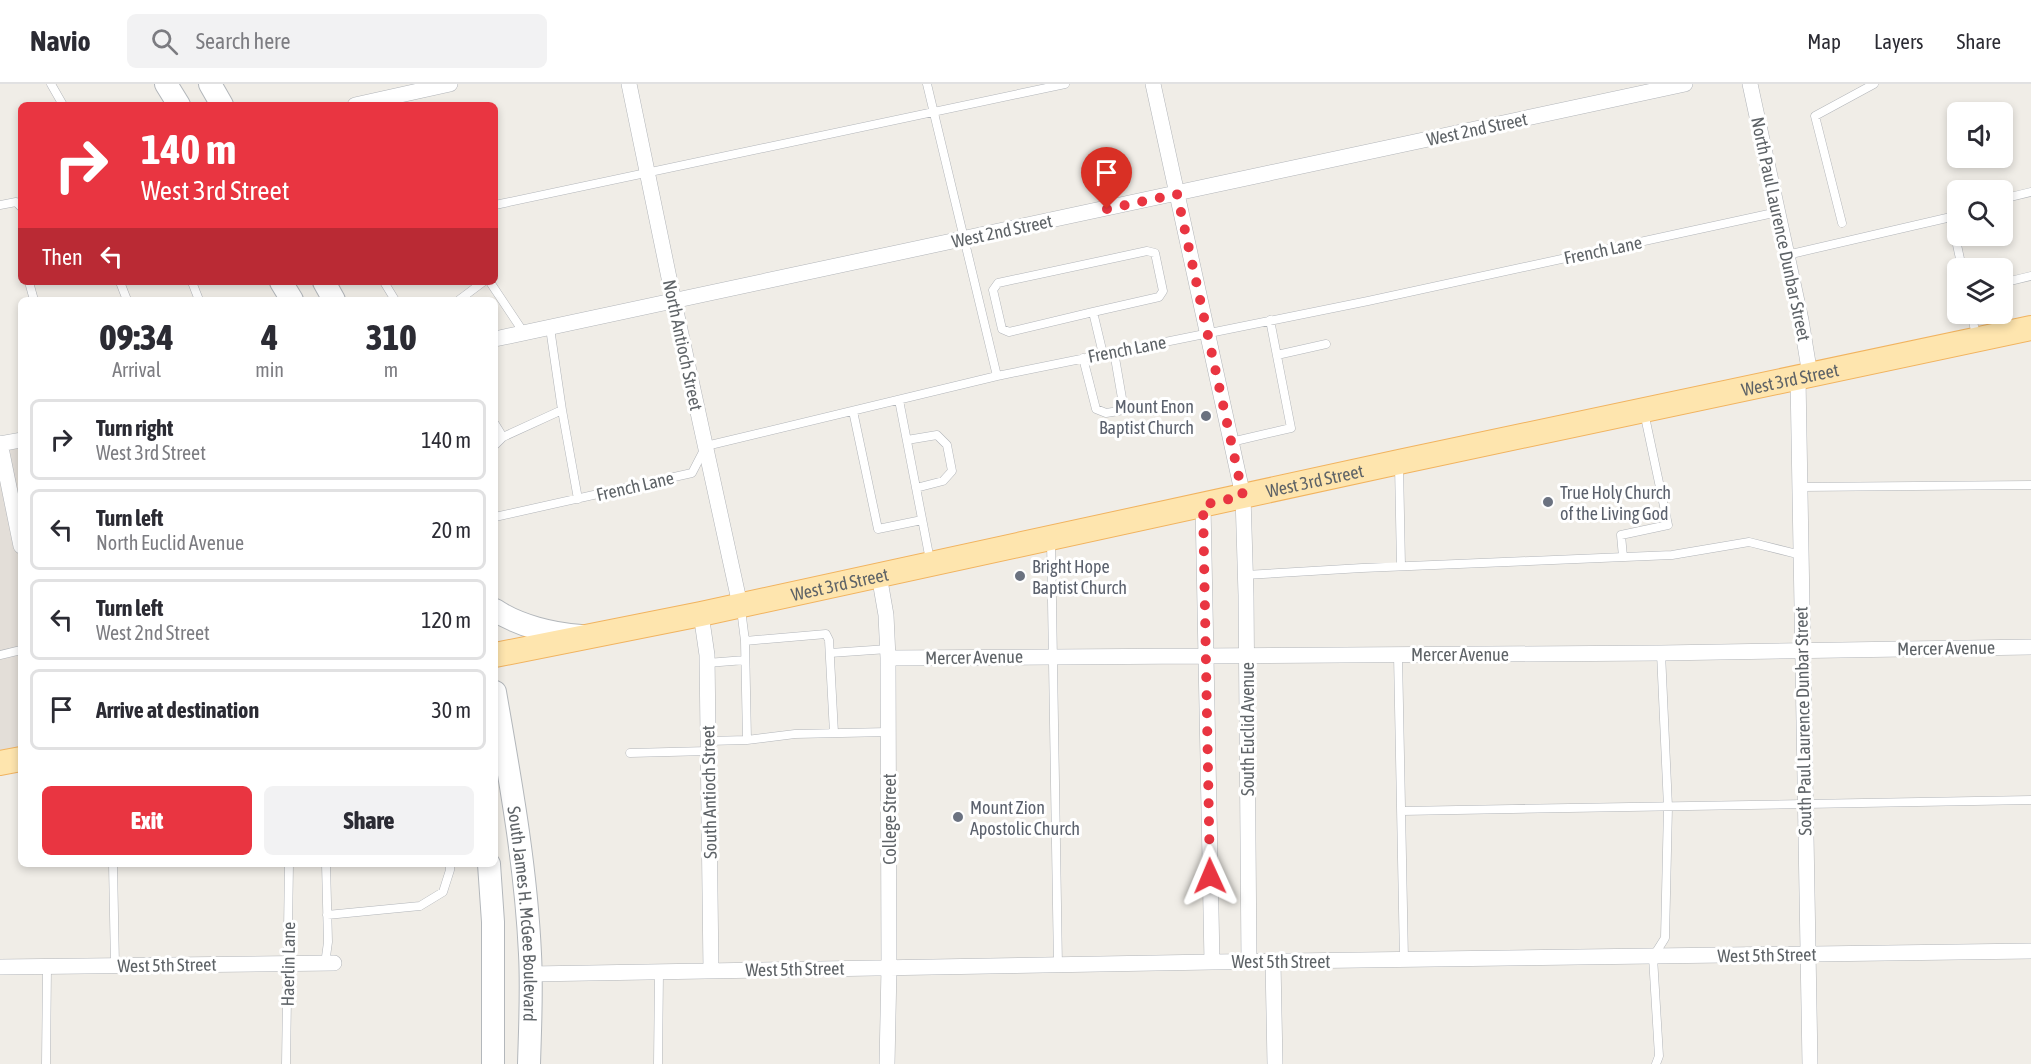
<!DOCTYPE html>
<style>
body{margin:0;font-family:"Asap Condensed",sans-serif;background:#f2f2f3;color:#2b2b33;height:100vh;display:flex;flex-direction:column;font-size:22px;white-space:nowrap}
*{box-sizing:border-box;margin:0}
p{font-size:20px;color:#7c7c81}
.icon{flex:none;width:33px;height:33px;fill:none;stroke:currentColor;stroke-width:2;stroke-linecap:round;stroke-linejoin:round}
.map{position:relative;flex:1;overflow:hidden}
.side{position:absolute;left:18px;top:213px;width:480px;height:570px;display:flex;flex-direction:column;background:#fff;border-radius:9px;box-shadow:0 3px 9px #0003}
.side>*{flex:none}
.banner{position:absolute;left:18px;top:18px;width:480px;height:183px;border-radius:9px;box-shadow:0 3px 9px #0003;background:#e93541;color:#fff;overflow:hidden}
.tools{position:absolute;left:1947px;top:18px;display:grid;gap:12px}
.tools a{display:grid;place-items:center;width:66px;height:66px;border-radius:9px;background:#fff;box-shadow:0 3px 9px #0003;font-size:30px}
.pin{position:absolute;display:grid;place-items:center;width:51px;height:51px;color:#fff;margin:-62px -26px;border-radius:50% 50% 50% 0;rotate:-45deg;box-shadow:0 0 6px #0007}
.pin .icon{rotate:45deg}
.me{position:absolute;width:66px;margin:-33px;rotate:359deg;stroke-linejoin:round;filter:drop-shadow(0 0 4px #0008)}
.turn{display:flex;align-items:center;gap:21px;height:126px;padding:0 24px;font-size:27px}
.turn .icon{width:78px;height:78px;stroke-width:2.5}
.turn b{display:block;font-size:42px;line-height:51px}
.then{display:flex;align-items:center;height:57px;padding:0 24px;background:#0003;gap:12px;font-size:22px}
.eta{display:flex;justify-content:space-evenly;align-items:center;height:102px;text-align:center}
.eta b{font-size:36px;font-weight:800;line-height:42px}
.primary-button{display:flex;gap:12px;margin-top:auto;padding:12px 24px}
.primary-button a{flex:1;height:69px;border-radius:9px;background:#e93541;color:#fff;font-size:24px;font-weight:800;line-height:69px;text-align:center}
.primary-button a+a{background:#f2f2f3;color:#2b2b33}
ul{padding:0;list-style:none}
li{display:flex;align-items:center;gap:18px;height:81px;margin:0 12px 9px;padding:0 12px;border:3px solid #e1e1e2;border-radius:9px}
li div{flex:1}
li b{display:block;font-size:22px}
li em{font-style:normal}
header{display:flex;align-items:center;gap:36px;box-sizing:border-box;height:84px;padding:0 30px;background:#fff;border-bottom:2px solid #e1e1e2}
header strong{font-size:28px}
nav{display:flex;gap:33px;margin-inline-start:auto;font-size:21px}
.search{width:420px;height:54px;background:#f2f2f3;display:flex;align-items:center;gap:15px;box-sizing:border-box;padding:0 21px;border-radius:9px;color:#7c7c81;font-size:22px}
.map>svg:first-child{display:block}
</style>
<header>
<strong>Navio</strong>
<div class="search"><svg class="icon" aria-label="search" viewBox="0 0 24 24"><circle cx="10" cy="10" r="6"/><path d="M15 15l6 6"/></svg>Search here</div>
<nav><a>Map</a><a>Layers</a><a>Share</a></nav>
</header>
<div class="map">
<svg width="2031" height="980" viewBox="0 0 2031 980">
<rect width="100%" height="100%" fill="#f0ede7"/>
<path fill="#e3ded8" d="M21 356V675L0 679V359Z"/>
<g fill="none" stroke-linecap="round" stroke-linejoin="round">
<defs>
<path id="service" d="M51 0 63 21
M927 0 997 292
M2002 115 2031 108
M0 121 16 118 21 123
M495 121 1065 0
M1842 139 1815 32 1874 0
M1787 171 1951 133 1962 184
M29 198 34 216
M120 198 127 216
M192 198 199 216
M384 198 395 216
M490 198 524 249
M2002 199 2031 192
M459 216 483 198
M1093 228 1159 213 1163 207 1155 169 1147 167 998 199 993 206 1002 245 1009 248 1093 228 1103 270
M1971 230 1977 254
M1277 271 1326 260
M1083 274 1096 325 1106 329 1119 327 1123 320 1114 268
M899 316 930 476
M562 326 578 415
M853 327 878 445 922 436
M495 340 503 353
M907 356 937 351 947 361 952 387 943 397 916 404
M1231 358 1291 344 1270 236
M495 361 503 353 562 326 550 244
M1399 381 1401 482
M1800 403 2031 401
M495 433 692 389 706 362 997 292 1368 217 1778 128
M1051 456 1058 882
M1623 473 1621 451 1668 441 1644 328
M1245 491 1362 484 1672 471 1749 458 1801 471
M741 525 745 557 747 656
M745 557 826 550 829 556 834 649
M830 569 888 565
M0 571 21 566
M1398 571 1404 876
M707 579 745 576
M708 657 747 656 795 650 888 648
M630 669 708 667
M1402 727 2031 716
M113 780 115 882
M327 831 420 822 443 808 450 786V780
M325 880 328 858 326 780
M46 980 47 883
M286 980 289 780
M658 980 659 889
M1656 980 1659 972 1653 873 1665 854 1668 723 1661 569"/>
<path id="minor" d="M629 0 674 218 740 521
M1153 0 1243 412 1246 511 1249 878
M1750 0 1801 236 1810 291
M355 21 450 0
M495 255 1685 0
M1798 294 1810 980
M0 359 21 462
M0 360 21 356
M1203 421 1212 878
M879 491 886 531 888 574 889 884 887 980
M701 530 707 571 711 887
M888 574 1661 569 2031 563
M1273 878 1275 980
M0 883 334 879
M531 890 1212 878 2031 867"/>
<g id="secondary">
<path d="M166 0 179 21"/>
<path d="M210 0 222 21"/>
<path d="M281 198 292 216"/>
<path d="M324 198 334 216"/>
<path d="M495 526C519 542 553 550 581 552"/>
<path id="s1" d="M495 608C510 695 526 782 530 870 532 907 530 944 529 980"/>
<path d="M489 780 493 838V980"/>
</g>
<g id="primary">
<path id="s2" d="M495 571 701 530 1399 378 2031 244"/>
<path d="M0 679 21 675"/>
</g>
</defs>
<use href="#service" stroke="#b2b5b9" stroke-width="9"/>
<use href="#minor" stroke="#b2b5b9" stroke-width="16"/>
<use href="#secondary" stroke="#b3b7bb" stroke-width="24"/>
<use href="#primary" stroke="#f1b35f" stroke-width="26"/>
<use href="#service" stroke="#fff" stroke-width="8"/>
<use href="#minor" stroke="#fff" stroke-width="15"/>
<use href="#secondary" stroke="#fff" stroke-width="22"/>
<use href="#primary" stroke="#fee5ae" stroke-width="24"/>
</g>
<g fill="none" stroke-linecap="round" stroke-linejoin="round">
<path stroke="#e93541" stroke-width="10" stroke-dasharray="0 18" d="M1107 125 1177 110 1243 412 1203 421 1210 792"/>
</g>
<g fill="#6b7280" stroke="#fff" stroke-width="2">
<circle cx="1206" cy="332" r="6"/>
<circle cx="1548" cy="418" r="6"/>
<circle cx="1020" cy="492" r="6"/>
<circle cx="958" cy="733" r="6"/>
</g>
<g text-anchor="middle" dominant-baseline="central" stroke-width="6" stroke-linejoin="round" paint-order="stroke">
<g font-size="18" fill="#5e6367" stroke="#fff">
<text transform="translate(1477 45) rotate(-12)">West 2nd Street</text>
<text transform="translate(1781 145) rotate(78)">North Paul Laurence Dunbar Street</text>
<text transform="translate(1002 147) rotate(-12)">West 2nd Street</text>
<text transform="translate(1603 166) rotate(-12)">French Lane</text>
<text transform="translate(683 261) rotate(78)">North Antioch Street</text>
<text transform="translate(1127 265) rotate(-11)">French Lane</text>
<text stroke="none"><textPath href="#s2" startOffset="1324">West 3rd Street</textPath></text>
<text stroke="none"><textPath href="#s2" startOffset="838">West 3rd Street</textPath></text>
<text transform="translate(635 402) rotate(-13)">French Lane</text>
<text stroke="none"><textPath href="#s2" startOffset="352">West 3rd Street</textPath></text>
<text transform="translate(1946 564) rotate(-1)">Mercer Avenue</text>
<text x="1460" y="570">Mercer Avenue</text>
<text transform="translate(974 573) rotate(-1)">Mercer Avenue</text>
<text transform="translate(1803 637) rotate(-91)">South Paul Laurence Dunbar Street</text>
<text transform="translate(1247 645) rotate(-90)">South Euclid Avenue</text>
<text transform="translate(709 708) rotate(-91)">South Antioch Street</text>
<text transform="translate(889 735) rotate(-90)">College Street</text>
<text stroke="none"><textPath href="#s1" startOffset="224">South James H. McGee Boulevard</textPath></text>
<text transform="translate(1767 871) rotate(-1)">West 5th Street</text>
<text x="1281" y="877">West 5th Street</text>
<text transform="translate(288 880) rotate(-89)">Haerlin Lane</text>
<text transform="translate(167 881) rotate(-1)">West 5th Street</text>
<text transform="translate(795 885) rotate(-1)">West 5th Street</text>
</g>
<g font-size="18" fill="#5b616d" stroke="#fff" text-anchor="start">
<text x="1194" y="322" text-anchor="end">Mount Enon<tspan x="1194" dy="21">Baptist Church</tspan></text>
<text x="1560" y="408">True Holy Church<tspan x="1560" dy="21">of the Living God</tspan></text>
<text x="1032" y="482">Bright Hope<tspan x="1032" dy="21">Baptist Church</tspan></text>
<text x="970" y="723">Mount Zion<tspan x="970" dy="21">Apostolic Church</tspan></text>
</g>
</g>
</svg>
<div class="tools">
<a><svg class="icon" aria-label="sound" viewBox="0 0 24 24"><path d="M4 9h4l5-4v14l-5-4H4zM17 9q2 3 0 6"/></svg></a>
<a><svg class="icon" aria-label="search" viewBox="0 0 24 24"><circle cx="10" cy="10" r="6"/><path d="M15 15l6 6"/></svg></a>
<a><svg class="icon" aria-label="layers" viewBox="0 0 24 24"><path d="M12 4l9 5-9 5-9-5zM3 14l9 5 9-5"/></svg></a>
</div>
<div class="pin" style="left:1107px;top:125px;background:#d93025"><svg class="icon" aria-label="arrive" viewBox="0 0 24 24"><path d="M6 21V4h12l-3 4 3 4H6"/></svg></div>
<svg class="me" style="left:1210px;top:792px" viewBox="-20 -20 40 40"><path d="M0-17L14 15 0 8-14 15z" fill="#e93541" stroke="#fff" stroke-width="4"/></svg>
<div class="banner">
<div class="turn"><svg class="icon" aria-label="right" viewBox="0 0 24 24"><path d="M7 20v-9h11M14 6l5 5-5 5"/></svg><div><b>140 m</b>West 3rd Street</div></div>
<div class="then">Then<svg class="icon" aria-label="left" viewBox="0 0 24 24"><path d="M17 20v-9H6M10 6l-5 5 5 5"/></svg></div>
</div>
<section class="side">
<div class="eta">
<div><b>09:34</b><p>Arrival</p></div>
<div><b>4</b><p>min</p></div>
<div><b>310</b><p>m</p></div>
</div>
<ul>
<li><svg class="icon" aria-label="right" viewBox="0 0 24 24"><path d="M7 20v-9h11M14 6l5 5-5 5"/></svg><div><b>Turn right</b><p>West 3rd Street</p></div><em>140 m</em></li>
<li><svg class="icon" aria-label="left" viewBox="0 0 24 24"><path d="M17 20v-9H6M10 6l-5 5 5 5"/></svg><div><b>Turn left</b><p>North Euclid Avenue</p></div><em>20 m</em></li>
<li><svg class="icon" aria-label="left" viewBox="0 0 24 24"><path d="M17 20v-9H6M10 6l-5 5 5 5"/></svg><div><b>Turn left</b><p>West 2nd Street</p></div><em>120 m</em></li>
<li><svg class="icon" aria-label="arrive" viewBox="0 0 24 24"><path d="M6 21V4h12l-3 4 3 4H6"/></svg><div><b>Arrive at destination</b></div><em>30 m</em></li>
</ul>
<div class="primary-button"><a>Exit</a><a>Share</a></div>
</section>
</div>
